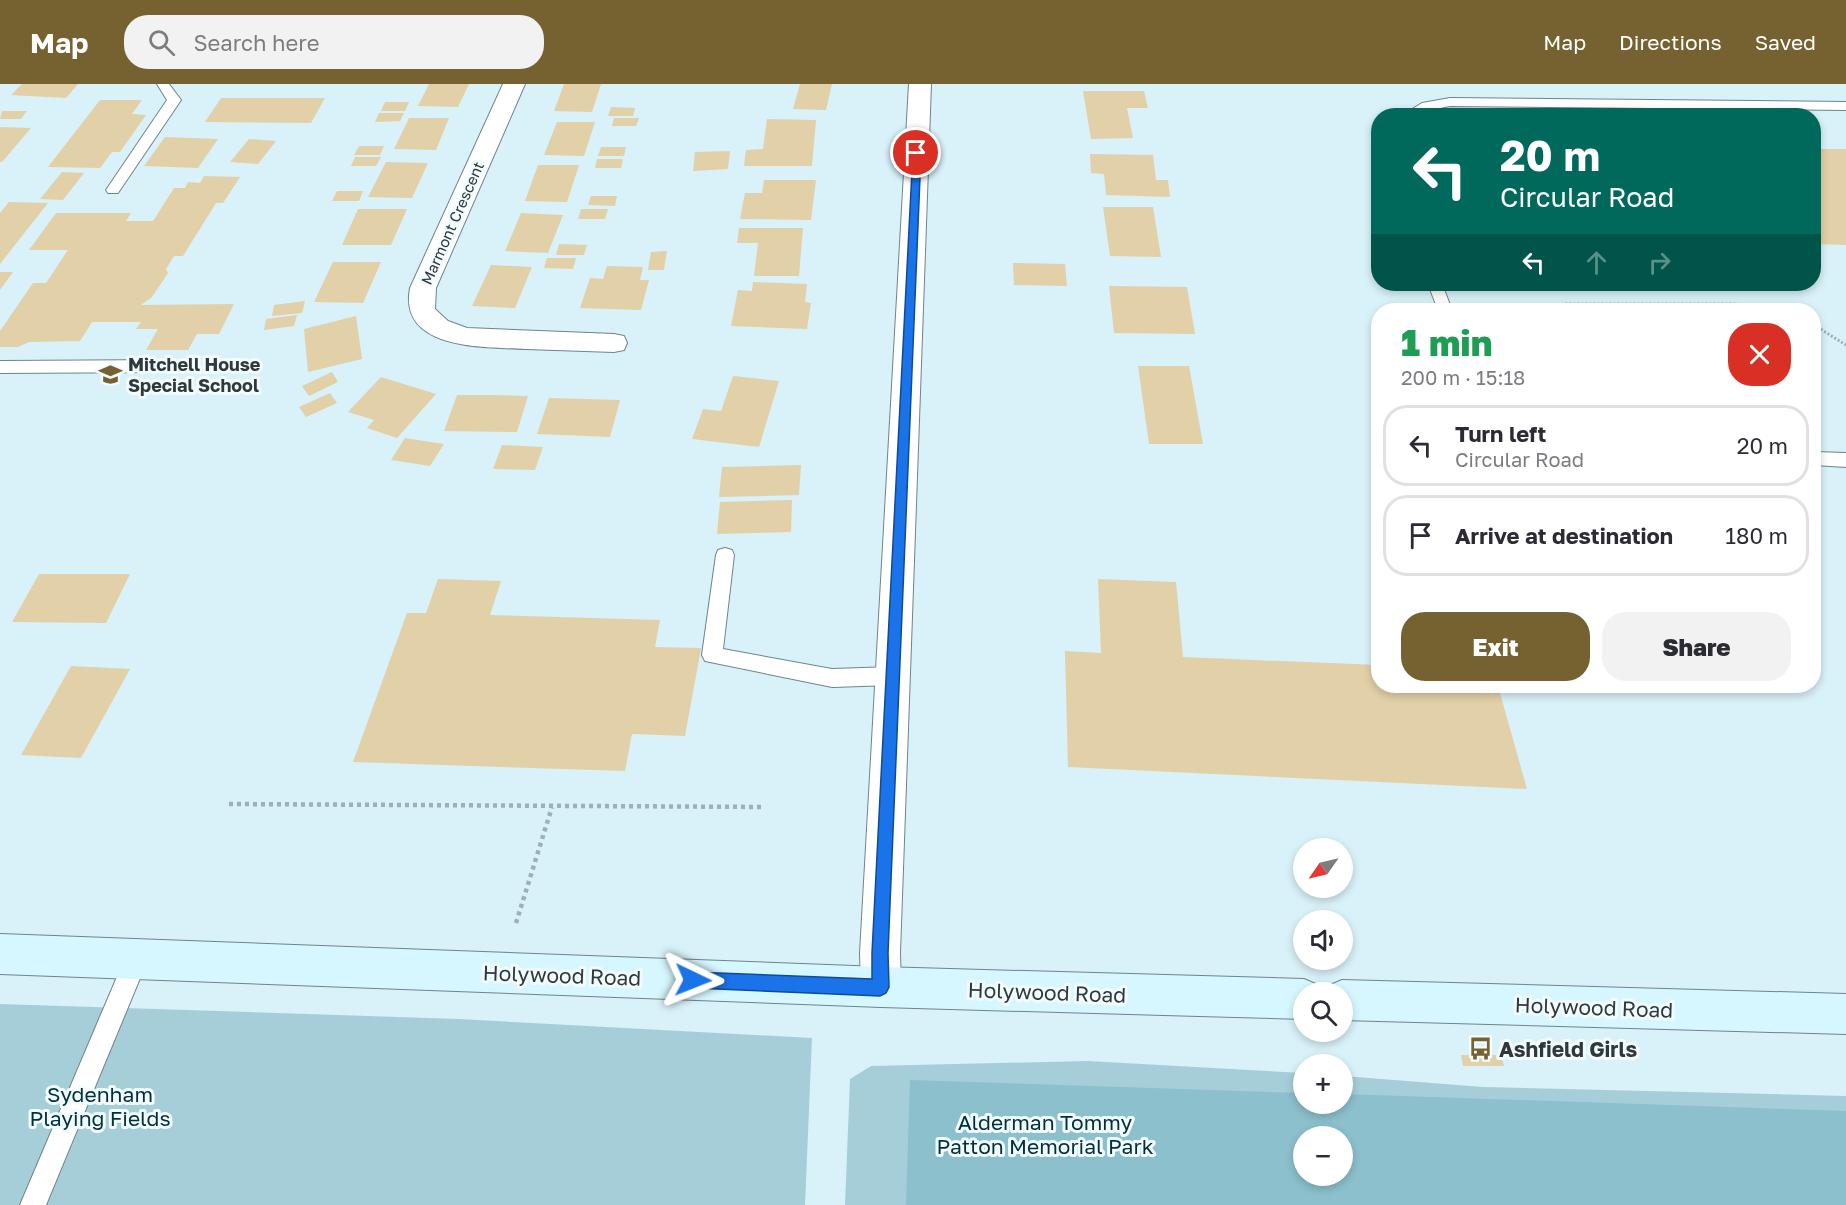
<!DOCTYPE html>
<meta charset="utf-8">
<style>
body{margin:0;font-family:"Golos Text",sans-serif;background:#f2f2f3;color:#2b2b33;height:100vh;display:flex;flex-direction:column;font-size:22px;white-space:nowrap}
*{box-sizing:border-box;margin:0}
p{font-size:20px;color:#7c7c81}
.icon{flex:none;width:33px;height:33px;fill:none;stroke:currentColor;stroke-width:2;stroke-linecap:round;stroke-linejoin:round}
.map{position:relative;flex:1;overflow:hidden}
.sheet{position:absolute;left:1371px;top:219px;width:450px;height:390px;display:flex;flex-direction:column;background:#fff;border-radius:24px;box-shadow:0 3px 9px #0003}
.sheet>*{flex:none}
.banner{position:absolute;left:1371px;top:24px;width:450px;height:183px;border-radius:24px;box-shadow:0 3px 9px #0003;background:#00695c;color:#fff;overflow:hidden}
.needle{width:39px;rotate:236deg}
.tools{position:absolute;left:1293px;top:754px;display:grid;gap:12px}
.tools a{display:grid;place-items:center;width:60px;height:60px;border-radius:50%;background:#fff;box-shadow:0 3px 9px #0003;font-size:30px}
.pin{position:absolute;display:grid;place-items:center;width:51px;height:51px;color:#fff;margin:-26px;border:3px solid #fff;border-radius:50%;box-shadow:0 2px 6px #0007}
.me{position:absolute;width:66px;margin:-33px;rotate:92deg;stroke-linejoin:round;filter:drop-shadow(0 0 4px #0008)}
.turn{display:flex;align-items:center;gap:21px;height:126px;padding:0 30px;font-size:27px}
.turn .icon{width:78px;height:78px;stroke-width:2.5}
.turn b{display:block;font-size:42px;line-height:51px}
.lanes{display:flex;align-items:center;height:57px;padding:0 30px;background:#0003;justify-content:center;gap:30px;direction:ltr}
.lanes .off{opacity:.35}
.round{display:grid;place-items:center;flex:none;width:63px;height:63px;border-radius:24px;background:#f2f2f3}
.summary{display:flex;align-items:center;justify-content:space-between;height:102px;padding:0 30px}
h1{font-size:36px;font-weight:800;line-height:45px;color:#1e9e55}
.primary-button{display:flex;gap:12px;margin-top:auto;padding:12px 30px}
.primary-button a{flex:1;height:69px;border-radius:24px;background:#766231;color:#fff;font-size:24px;font-weight:800;line-height:69px;text-align:center}
.primary-button a+a{background:#f2f2f3;color:#2b2b33}
ul{padding:0;list-style:none}
li{display:flex;align-items:center;gap:18px;height:81px;margin:0 12px 9px;padding:0 18px;border:3px solid #e1e1e2;border-radius:24px}
li div{flex:1}
li b{display:block;font-size:22px}
li em{font-style:normal}
header{display:flex;align-items:center;gap:36px;box-sizing:border-box;height:84px;padding:0 30px;background:#766231;color:#fff}
header strong{font-size:28px}
nav{display:flex;gap:33px;margin-inline-start:auto;font-size:21px}
.search{width:420px;height:54px;background:#f2f2f3;display:flex;align-items:center;gap:15px;box-sizing:border-box;padding:0 21px;border-radius:24px;color:#7c7c81;font-size:22px}
.map>svg:first-child{display:block}
</style>
<header>
<strong>Map</strong>
<div class="search"><svg class="icon" aria-label="search" viewBox="0 0 24 24"><circle cx="10" cy="10" r="6"/><path d="M15 15l6 6"/></svg>Search here</div>
<nav><a>Map</a><a>Directions</a><a>Saved</a></nav>
</header>
<div class="map">
<svg width="1846" height="1121" viewBox="0 0 1846 1121">
<rect width="100%" height="100%" fill="#d9f1f8"/>
<path fill="#a6ced9" fill-rule="evenodd" d="M0 920 459 935 812 954 805 1121H0Z
M1088 977 1303 989 1304 1020H1342L1343 992 1483 1003 1846 1012V1121H845L850 995 871 982ZM1304 1053H1342V1092H1304Z"/>
<path fill="#8cc0cd" fill-rule="evenodd" d="M910 996 1303 1009 1304 1020H1342L1343 1010 1846 1027V1121H906ZM1304 1053H1342V1092H1304Z"/>
<path fill="#e2d0a8" d="M22 0H78L66 14 11 11Z
M429 0H469L458 23 418 22Z
M564 0H601L592 28 554 27Z
M800 0H832L826 26 793 25Z
M1083 7H1144L1148 24H1127L1133 54 1091 55Z
M221 14H325L311 39 205 38Z
M100 16H142L132 30 146 31 120 68H112L100 84 48 83Z
M385 18H409L405 27H381Z
M611 23 635 24 633 32H608Z
M2 27H27L21 35H0Z
M379 29H404L400 37 375 38Z
M409 34H449L436 66 394 65Z
M614 34H639L636 42H612Z
M767 35 816 36 812 82H744L746 66 763 65Z
M557 38H595L584 72 544 71Z
M0 43 31 44 2 78H0Z
M165 53 218 55 198 84 144 82Z
M249 55 276 57 258 80 230 78Z
M359 62H384L380 71H354Z
M601 63H626L624 72H598Z
M1814 65H1846V161L1814 160Z
M730 67 728 85 693 87 695 68Z
M1090 70 1153 71 1156 96H1168L1170 113 1106 111 1104 90 1091 89Z
M355 73H381L376 82H351Z
M597 75H623L621 84H595Z
M386 78 428 79 412 114 368 113Z
M538 81H579L567 118 525 117Z
M62 88 84 89 63 116 40 115Z
M204 92 240 93 223 119H216L183 172H174L166 185 168 189 152 213 141 221 234 220 219 250H197L188 266H146L158 245H136L141 238H92L80 257 29 258 18 263H0V247L33 199H46L68 166H29L56 129H131L126 137H153L174 104H185L188 98 200 99Z
M764 96H816L811 136 740 135 745 109H762Z
M337 107H363L359 117H332Z
M591 112H617L615 122 588 121Z
M9 118 48 119 0 180V129Z
M1103 123H1153L1161 173 1110 172Z
M358 125H407L391 161H342Z
M581 125H608L605 135H578Z
M521 129 563 131 548 169 505 167Z
M739 144H803L799 192H754L758 159H737Z
M559 160 587 161 584 171H556Z
M667 167 664 186H648L651 168Z
M547 174H576L573 185 544 184Z
M333 178H381L363 219 314 218Z
M1013 179 1065 180 1067 202 1014 201Z
M491 181 532 183 515 224 472 222Z
M607 182 643 183 640 196H649L641 226 580 224 590 194 603 195Z
M0 188H13L0 206Z
M753 198 807 200 805 218 811 219 807 245 731 242 738 206 752 207Z
M1109 202 1187 203 1195 250 1114 249Z
M305 217 302 229 272 232 274 221Z
M297 231 294 242 264 246 266 235Z
M356 232 362 275 308 288 304 245Z
M1138 282H1189L1203 360H1149Z
M332 288 338 298 309 312 302 302Z
M733 292 779 297 759 363 692 355 703 325 721 327Z
M381 293 436 310 397 354 367 344 374 336 348 328Z
M330 309 337 319 306 333 299 323Z
M457 311H493L528 312 517 348 444 347Z
M549 314 620 316 610 353 537 350Z
M405 354 424 357 444 360 430 382 391 376Z
M502 361 543 363 535 386 493 385Z
M801 381 799 411 719 413 722 383Z
M792 416 791 448 717 450 720 418Z
M39 490H130L106 539 12 538Z
M438 495 501 497 490 531 660 536 655 563 701 564 685 652 632 650 625 687 353 678 407 529H426Z
M1098 495 1176 498 1183 573 1378 581V602H1498L1527 705 1068 683 1065 567 1101 569Z
M71 582 130 585 81 674 21 671Z
M1461 971H1501L1504 982H1463Z"/>
<g fill="none" stroke-linecap="round" stroke-linejoin="round">
<defs>
<path id="lane" d="M157 0H169L181 16 118 109H108L106 106 167 16Z
M1450 14 1846 18V26L1450 22C1433 25 1418 32 1401 32L1422 19Z
M1428 200H1442L1452 226H1438Z
M171 276 177 278 179 282 177 286 171 288 0 289V277Z
M1814 368 1846 369V383L1814 381Z
M725 464 732 466 734 471 723 565 832 585 893 583 900 586 903 592 900 598 893 601 832 603 705 577 702 571 716 471 718 466Z
M136 863 144 867 148 875 46 1121H20L128 867Z"/>
<path id="street" d="M503 0H525L436 204 435 225 448 237 467 244 614 250 624 252 627 259 624 266 614 268C585 267 555 266 526 265 486 263 398 267 410 204Z
M909 0H931L900 869 901 903 895 917 881 923 867 917 861 903 860 869Z"/>
<path id="secondary" d="M0 850 881 883 1304 895 1318 901 1322 909H1304V935L881 923 0 890Z
M1342 896 1846 910V950L1342 936V909H1325L1328 902Z"/>
</defs>
<use href="#lane" stroke="#6e848a" stroke-width="2"/>
<use href="#street" stroke="#6e848a" stroke-width="2"/>
<use href="#secondary" stroke="#6e848a" stroke-width="2"/>
<path stroke="#9db0b5" stroke-width="3" stroke-dasharray="2 2" stroke-linecap="butt" d="M1534 226 1564 220H1737L1773 226
M1814 241 1846 261"/>
<path stroke="#9db0b5" stroke-width="4.5" stroke-dasharray="4 4" stroke-linecap="butt" d="M229 720 765 723
M516 839 552 723"/>
<use href="#lane" fill="#fff" fill-rule="evenodd"/>
<use href="#street" fill="#fff" fill-rule="evenodd"/>
<use href="#secondary" fill="#d6f7ff" fill-rule="evenodd"/>
</g>
<path fill="#1a73e8" stroke="#114b97" stroke-width="1.5" d="M913 67 921 69 888 869 889 903 886 909 880 912 693 904 687 902 685 896 687 890 693 888 872 895V869Z"/>
<defs>
<symbol id="school-bare" viewBox="-9 -9 18 18"><path d="M0-5L7-2L0 1L-7-2ZM-4 1L0 2.5L4 1V4Q0 6-4 4Z" fill="#766231" stroke="#f2fcfe" stroke-width="2.5" paint-order="stroke"/></symbol>
<symbol id="bus-bare" viewBox="-9 -9 18 18"><path d="M-5-6H5V4H4V6H2V4H-2V6H-4V4H-5ZM-3.5-4V0h7V-4ZM-3.5 1.2v1.5H-2V1.2ZM2 1.2v1.5H3.5V1.2Z" fill="#766231" stroke="#f2fcfe" stroke-width="2.5" paint-order="stroke"/></symbol>
</defs>
<g fill-rule="evenodd">
<use href="#school-bare" x="94" y="274" width="33" height="33"/>
<use href="#bus-bare" x="1464" y="948" width="33" height="33"/>
</g>
<g text-anchor="middle" dominant-baseline="central" stroke-width="6" stroke-linejoin="round" paint-order="stroke">
<g font-size="15" fill="#2f393b" stroke="#f2fcfe">
<text transform="translate(452 139) rotate(-66)">Marmont Crescent</text>
</g>
<g font-size="18" font-weight="bold" fill="#2f393b" stroke="#f2fcfe" text-anchor="start">
<text x="128" y="280">Mitchell House<tspan x="128" dy="21">Special School</tspan></text>
</g>
<g font-size="21" fill="#2f393b" stroke="#f2fcfe">
<text transform="translate(562 891) rotate(2)">Holywood Road</text>
<text transform="translate(1047 908) rotate(2)">Holywood Road</text>
<text transform="translate(1594 923) rotate(2)">Holywood Road</text>
</g>
<g font-size="21" font-weight="bold" fill="#2f393b" stroke="#f2fcfe" text-anchor="start">
<text x="1499" y="965">Ashfield Girls</text>
</g>
<g font-size="21" fill="#00313b" stroke="#f2fcfe">
<text x="100" y="1010">Sydenham<tspan x="100" dy="24">Playing Fields</tspan></text>
<text x="1045" y="1038">Alderman Tommy<tspan x="1045" dy="24">Patton Memorial Park</tspan></text>
</g>
</g>
</svg>
<div class="tools">
<a><svg class="needle" viewBox="-14 -14 28 28"><path d="M0-13l5 13h-10z" fill="#e53935"/><path d="M0 13l5-13h-10z" fill="#7c7c81"/></svg></a>
<a><svg class="icon" aria-label="sound" viewBox="0 0 24 24"><path d="M4 9h4l5-4v14l-5-4H4zM17 9q2 3 0 6"/></svg></a>
<a><svg class="icon" aria-label="search" viewBox="0 0 24 24"><circle cx="10" cy="10" r="6"/><path d="M15 15l6 6"/></svg></a>
<a>+</a>
<a>−</a>
</div>
<div class="pin" style="left:916px;top:69px;background:#d93025"><svg class="icon" aria-label="arrive" viewBox="0 0 24 24"><path d="M6 21V4h12l-3 4 3 4H6"/></svg></div>
<svg class="me" style="left:693px;top:896px" viewBox="-20 -20 40 40"><path d="M0-17L14 15 0 8-14 15z" fill="#1a73e8" stroke="#fff" stroke-width="4"/></svg>
<div class="banner">
<div class="turn"><svg class="icon" aria-label="left" viewBox="0 0 24 24"><path d="M17 20v-9H6M10 6l-5 5 5 5"/></svg><div><b>20 m</b>Circular Road</div></div>
<div class="lanes"><svg class="icon" aria-label="left" viewBox="0 0 24 24"><path d="M17 20v-9H6M10 6l-5 5 5 5"/></svg><svg class="icon off" aria-label="ahead" viewBox="0 0 24 24"><path d="M12 20V5M6 11l6-6 6 6"/></svg><svg class="icon off" aria-label="right" viewBox="0 0 24 24"><path d="M7 20v-9h11M14 6l5 5-5 5"/></svg></div>
</div>
<section class="sheet">
<div class="summary"><div><h1>1 min</h1><p>200 m · 15:18</p></div><a class="round" style="background:#d93025;color:#fff"><svg class="icon" aria-label="close" viewBox="0 0 24 24"><path d="M6 6l12 12M18 6L6 18"/></svg></a></div>
<ul>
<li><svg class="icon" aria-label="left" viewBox="0 0 24 24"><path d="M17 20v-9H6M10 6l-5 5 5 5"/></svg><div><b>Turn left</b><p>Circular Road</p></div><em>20 m</em></li>
<li><svg class="icon" aria-label="arrive" viewBox="0 0 24 24"><path d="M6 21V4h12l-3 4 3 4H6"/></svg><div><b>Arrive at destination</b></div><em>180 m</em></li>
</ul>
<div class="primary-button"><a>Exit</a><a>Share</a></div>
</section>
</div>
